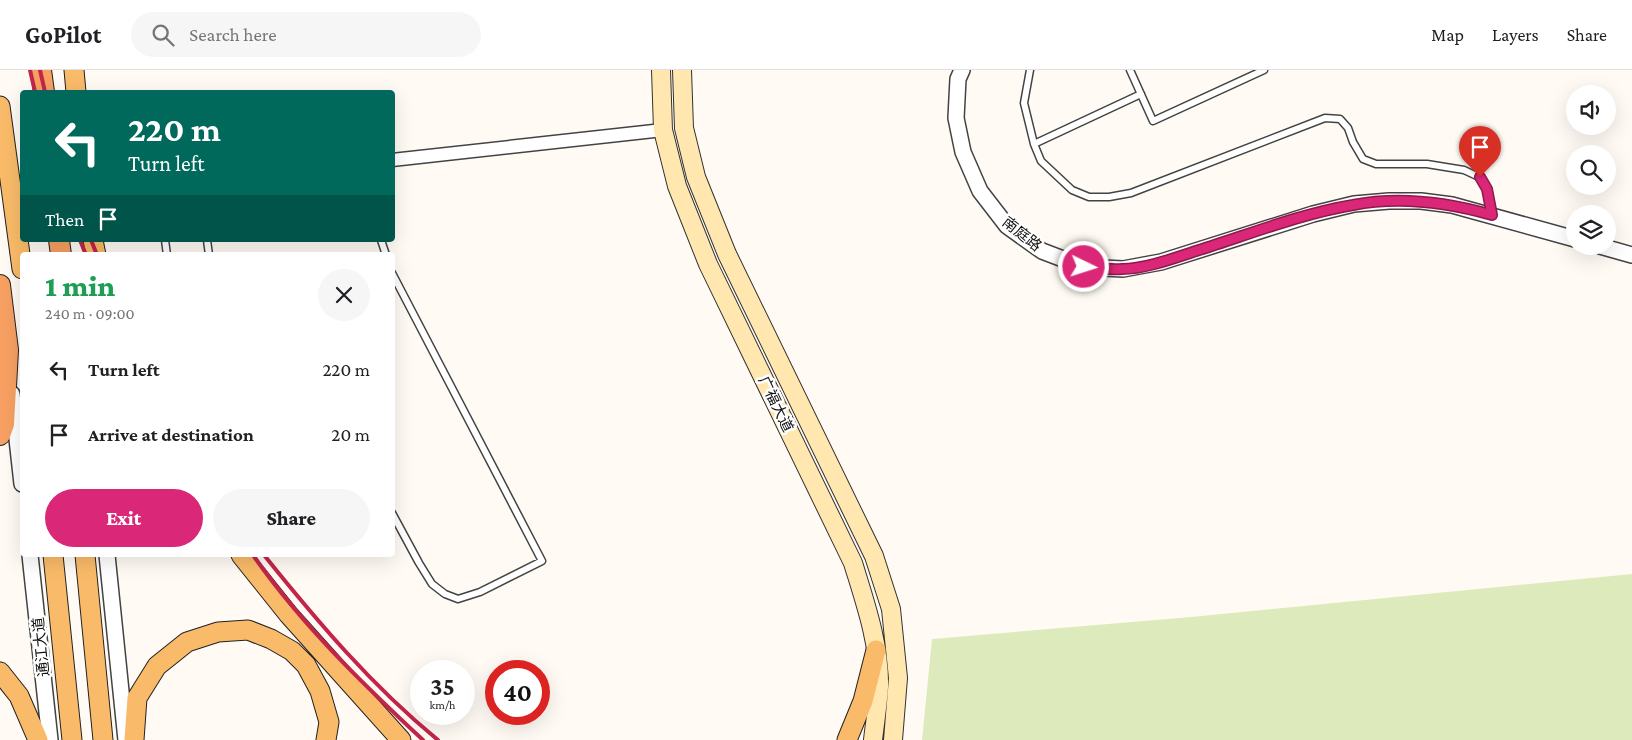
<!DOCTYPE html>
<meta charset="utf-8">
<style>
body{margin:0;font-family:"Crimson Pro","Noto Sans SC",serif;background:#f6f6f6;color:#202124;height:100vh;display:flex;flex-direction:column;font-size:19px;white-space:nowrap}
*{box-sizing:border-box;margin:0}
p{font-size:16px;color:#757577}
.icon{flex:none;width:28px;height:28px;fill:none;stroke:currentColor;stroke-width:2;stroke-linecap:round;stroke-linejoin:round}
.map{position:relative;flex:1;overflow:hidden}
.drawer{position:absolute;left:20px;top:182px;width:375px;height:305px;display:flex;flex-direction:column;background:#fff;border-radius:5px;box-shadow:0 5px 20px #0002}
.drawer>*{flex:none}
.top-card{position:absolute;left:20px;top:20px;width:375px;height:152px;border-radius:5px;box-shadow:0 5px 20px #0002;background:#00695c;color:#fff;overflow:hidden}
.buttons{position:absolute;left:1566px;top:15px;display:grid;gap:10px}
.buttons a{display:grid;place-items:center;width:50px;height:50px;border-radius:50%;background:#fff;box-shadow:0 5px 20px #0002;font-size:25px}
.speed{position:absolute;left:410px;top:590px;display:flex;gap:10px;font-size:25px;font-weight:700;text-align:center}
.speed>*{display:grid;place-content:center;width:65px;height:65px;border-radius:50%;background:#fff;box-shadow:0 5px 20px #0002;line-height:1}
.speed small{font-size:12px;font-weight:400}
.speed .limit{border:8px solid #d22;background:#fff;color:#111}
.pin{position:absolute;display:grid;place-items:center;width:42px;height:42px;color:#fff;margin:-51px -21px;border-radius:50% 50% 50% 0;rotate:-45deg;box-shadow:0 0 5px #0007}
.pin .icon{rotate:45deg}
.me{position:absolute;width:55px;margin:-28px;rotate:94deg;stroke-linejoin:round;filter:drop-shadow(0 0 4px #0008)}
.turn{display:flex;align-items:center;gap:18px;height:105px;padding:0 25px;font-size:22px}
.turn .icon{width:65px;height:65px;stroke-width:2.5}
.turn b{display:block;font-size:35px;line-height:42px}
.then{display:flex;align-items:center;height:48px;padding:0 25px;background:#0003;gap:10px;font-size:19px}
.round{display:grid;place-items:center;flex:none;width:52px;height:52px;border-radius:26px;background:#f6f6f6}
.headline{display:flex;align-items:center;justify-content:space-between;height:85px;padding:0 25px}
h1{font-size:30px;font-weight:800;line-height:38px;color:#1e9e55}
.button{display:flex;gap:10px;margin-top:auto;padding:10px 25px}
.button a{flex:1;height:58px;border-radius:30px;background:#db2777;color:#fff;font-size:20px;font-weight:800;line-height:58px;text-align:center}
.button a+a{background:#f6f6f6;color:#202124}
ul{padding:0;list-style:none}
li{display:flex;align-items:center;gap:15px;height:65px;padding:0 25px}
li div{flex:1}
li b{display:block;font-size:19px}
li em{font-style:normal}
header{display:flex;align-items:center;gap:30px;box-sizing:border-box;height:70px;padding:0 25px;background:#fff;border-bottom:1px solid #e0e0e0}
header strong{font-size:24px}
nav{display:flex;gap:28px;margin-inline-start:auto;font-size:18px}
.search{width:350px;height:45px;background:#f6f6f6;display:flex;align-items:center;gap:12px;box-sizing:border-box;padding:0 18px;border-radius:28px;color:#757577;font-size:19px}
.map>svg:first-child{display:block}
</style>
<header>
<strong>GoPilot</strong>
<div class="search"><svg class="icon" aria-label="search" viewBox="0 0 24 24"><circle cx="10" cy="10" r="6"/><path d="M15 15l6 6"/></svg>Search here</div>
<nav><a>Map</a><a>Layers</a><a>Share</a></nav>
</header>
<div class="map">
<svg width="1632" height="670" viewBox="0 0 1632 670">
<rect width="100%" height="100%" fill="#fffbf4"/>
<path fill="#ddebbc" d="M1632 504V670H922L932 569 1191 547Z"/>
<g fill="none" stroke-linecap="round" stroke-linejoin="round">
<defs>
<path id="service" d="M1030 0 1024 33 1034 74 1041 91 1072 120 1089 127H1109L1131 123 1325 48 1340 49 1348 58 1353 72 1363 89 1376 94H1427L1464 100 1479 107 1487 119 1491 144
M1130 0 1153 51 1264 0
M1034 74 1141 24
M165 170 167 185
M207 170 209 185
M381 170 386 185
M392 203 542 491 480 522 458 529 445 524 432 514 419 493 392 443"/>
<path id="minor" d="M392 90 663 60"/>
<path id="tertiary" d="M962 0 958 9 956 48 963 82 980 121 1007 156 1042 181 1084 197 1123 199 1161 192 1313 144 1354 134 1389 131H1421L1452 135 1575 169
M1600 176 1632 185
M12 324 22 414
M30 485 50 670
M107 485 126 670"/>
<path id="secondary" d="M661 0 663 60 677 116 708 194 853 493C865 532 880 575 879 617 878 634 875 652 873 670
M682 0 684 58 696 107 727 184 874 486 891 539 898 608 893 670"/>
<path id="primary" d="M74 0 76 22
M0 36 22 199
M93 170 96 185
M53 485 72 670
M85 485 103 670
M241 485 289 545 401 670
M0 602 19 626 38 670
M134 670 137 628 157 596 187 572 218 562 248 560 271 569 292 581 306 595 320 621 329 652 326 670
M847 670 863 631 876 580"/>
<path id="trunk" d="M41 0 44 22
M59 170 61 185
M0 215 8 280 4 354 0 365"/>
</defs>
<use href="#service" stroke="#434343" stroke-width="9"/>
<use href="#minor" stroke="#434343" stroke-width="15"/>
<use href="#tertiary" stroke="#434343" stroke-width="18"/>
<use href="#secondary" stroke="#323232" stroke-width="20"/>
<use href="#primary" stroke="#212121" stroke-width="21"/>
<use href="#trunk" stroke="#212121" stroke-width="22"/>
<use href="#service" stroke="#fff" stroke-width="6"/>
<use href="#minor" stroke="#fff" stroke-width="12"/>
<use href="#tertiary" stroke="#fff" stroke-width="15"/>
<use href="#secondary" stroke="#ffe7af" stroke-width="18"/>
<use href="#primary" stroke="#f9bb69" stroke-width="19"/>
<use href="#trunk" stroke="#f7a062" stroke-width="20"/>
<path stroke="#c3254a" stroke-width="4" d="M30 0 35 22
M40 0 45 22
M80 170 86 185
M91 170 97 185
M253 485C301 554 362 613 423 670
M264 485C317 551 372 616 438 670"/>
</g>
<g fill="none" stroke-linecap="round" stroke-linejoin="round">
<defs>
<path id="route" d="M1084 197C1096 198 1110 200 1122 199 1146 199 1177 187 1199 180 1250 164 1300 144 1353 135 1399 126 1446 132 1492 145L1487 119 1480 107"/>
</defs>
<use href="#route" stroke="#8e194d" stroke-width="12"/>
<use href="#route" stroke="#db2777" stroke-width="9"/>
</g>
<g text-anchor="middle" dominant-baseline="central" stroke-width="5" stroke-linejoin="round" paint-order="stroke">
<g font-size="15" fill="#101010" stroke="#fff">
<text transform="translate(1022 164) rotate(39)">南庭路</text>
<text transform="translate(776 334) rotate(64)">广福大道</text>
<text transform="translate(41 577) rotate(-96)">通江大道</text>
</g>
</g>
</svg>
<div class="buttons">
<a><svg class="icon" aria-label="sound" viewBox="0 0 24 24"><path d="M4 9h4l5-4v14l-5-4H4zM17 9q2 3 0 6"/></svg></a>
<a><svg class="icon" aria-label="search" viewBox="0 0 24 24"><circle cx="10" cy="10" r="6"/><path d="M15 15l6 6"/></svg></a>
<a><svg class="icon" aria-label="layers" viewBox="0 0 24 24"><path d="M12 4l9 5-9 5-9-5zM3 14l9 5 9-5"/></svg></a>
</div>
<div class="speed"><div>35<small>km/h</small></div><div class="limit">40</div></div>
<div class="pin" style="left:1480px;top:107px;background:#d93025"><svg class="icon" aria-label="arrive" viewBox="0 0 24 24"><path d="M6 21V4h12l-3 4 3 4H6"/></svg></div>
<svg class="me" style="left:1084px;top:197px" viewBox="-20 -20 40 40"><circle r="17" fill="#db2777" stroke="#fff" stroke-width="3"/><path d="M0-11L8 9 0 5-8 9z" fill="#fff"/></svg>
<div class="top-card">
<div class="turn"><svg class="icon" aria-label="left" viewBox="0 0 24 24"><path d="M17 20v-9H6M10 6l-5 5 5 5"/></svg><div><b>220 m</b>Turn left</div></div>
<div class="then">Then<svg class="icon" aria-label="arrive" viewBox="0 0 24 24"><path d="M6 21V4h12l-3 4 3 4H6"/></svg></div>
</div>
<section class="drawer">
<div class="headline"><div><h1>1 min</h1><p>240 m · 09:00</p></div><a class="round"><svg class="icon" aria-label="close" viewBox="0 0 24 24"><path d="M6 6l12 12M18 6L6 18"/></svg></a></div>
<ul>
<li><svg class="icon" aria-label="left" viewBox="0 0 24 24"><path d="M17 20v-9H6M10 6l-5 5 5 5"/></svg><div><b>Turn left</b></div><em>220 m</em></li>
<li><svg class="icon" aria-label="arrive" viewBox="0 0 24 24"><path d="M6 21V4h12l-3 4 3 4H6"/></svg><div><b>Arrive at destination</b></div><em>20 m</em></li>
</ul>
<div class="button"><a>Exit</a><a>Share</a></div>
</section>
</div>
